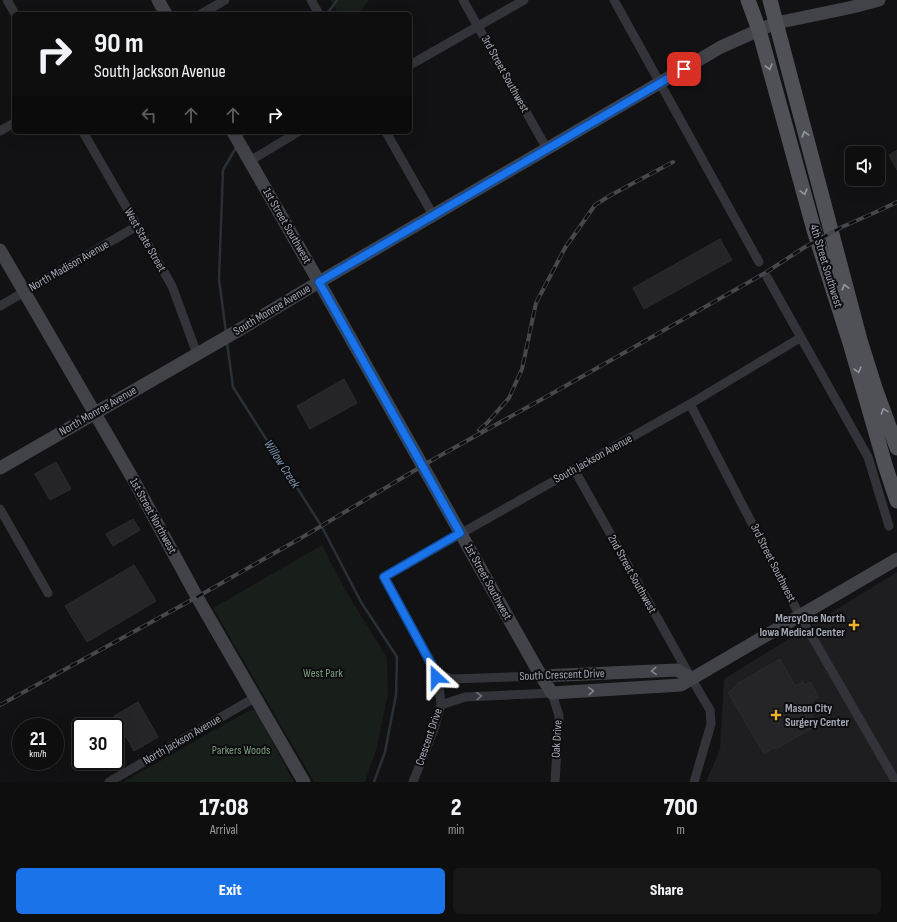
<!DOCTYPE html>
<style>
body{margin:0;font-family:"Sofia Sans Condensed",sans-serif;background:#171718;color:#f1f3f6;height:100vh;display:flex;flex-direction:column;font-size:15px;white-space:nowrap}
*{box-sizing:border-box;margin:0}
p{font-size:13px;color:#9b9c9e}
.icon{flex:none;width:22px;height:22px;fill:none;stroke:currentColor;stroke-width:2;stroke-linecap:round;stroke-linejoin:round}
.map{position:relative;height:782px;overflow:hidden}
.details{display:flex;flex-direction:column;background:#0e0e0f;flex:1}
.details>*{flex:none}
.banner{position:absolute;left:12px;top:12px;width:400px;height:122px;border-radius:6px;box-shadow:0 4px 16px #0002,0 0 0 1px #2e2e2f;background:#0e0e0f;color:#f1f3f6;overflow:hidden}
.fabs{position:absolute;left:845px;top:146px;display:grid;gap:8px}
.fabs a{display:grid;place-items:center;width:40px;height:40px;border-radius:6px;background:#0e0e0f;box-shadow:0 4px 16px #0002,0 0 0 1px #2e2e2f;font-size:20px}
.speed{position:absolute;left:12px;top:718px;display:flex;gap:8px;font-size:20px;font-weight:700;text-align:center}
.speed>*{display:grid;place-content:center;width:52px;height:52px;border-radius:50%;background:#0e0e0f;box-shadow:0 4px 16px #0002,0 0 0 1px #2e2e2f;line-height:1}
.speed small{font-size:10px;font-weight:400}
.speed .limit{border:2px solid #111;border-radius:6px;background:#fff;color:#111}
.pin{position:absolute;display:grid;place-items:center;width:34px;height:34px;color:#fff;margin:-17px;border-radius:8px;box-shadow:0 2px 6px #0006}
.me{position:absolute;width:44px;margin:-22px;rotate:336deg;stroke-linejoin:round;filter:drop-shadow(0 0 3px #0008)}
.turn{display:flex;align-items:center;gap:14px;height:84px;padding:0 16px;font-size:18px}
.turn .icon{width:52px;height:52px;stroke-width:2.5}
.turn b{display:block;font-size:28px;line-height:34px}
.lanes{display:flex;align-items:center;height:38px;padding:0 16px;background:#0003;justify-content:center;gap:20px;direction:ltr}
.lanes .off{opacity:.35}
.eta{display:flex;justify-content:space-evenly;align-items:center;height:68px;text-align:center}
.eta b{font-size:24px;font-weight:800;line-height:28px}
.button{display:flex;gap:8px;margin-top:auto;padding:8px 16px}
.button a{flex:1;height:46px;border-radius:6px;background:#1a73e8;color:#fff;font-size:16px;font-weight:800;line-height:46px;text-align:center}
.button a+a{background:#171718;color:#f1f3f6}
.map>svg:first-child{display:block}
</style>
<div class="map">
<svg width="897" height="782" viewBox="0 0 897 782">
<rect width="100%" height="100%" fill="#121214"/>
<path fill="#1e1e21" d="M897 572V782H706L720 749 724 679Z"/>
<path fill="#181e19" d="M330 0H369L359 14H339Z
M322 545 343 586 387 658 388 695 376 750 365 782H314L213 608Z
M252 709 257 713 294 782H123Z"/>
<g fill="none" stroke-linecap="round" stroke-linejoin="round">
<path stroke="#293037" stroke-width="2.5" d="M327 14 337 0
M241 138 244 132
M226 333 219 279 223 170 237 146
M227 342 233 387 322 527 361 602 397 657 396 695 385 752 374 782"/>
</g>
<path fill="#252528" stroke="#2c2c30" d="M897 150V170L889 155Z
M720 239 732 260 644 309 633 288Z
M344 379 357 403 310 429 297 406Z
M56 462 71 489 50 500 35 474Z
M133 519 140 530 113 546 106 534Z
M134 565 156 601 87 642 65 606Z
M780 659 795 686 803 682 805 685 810 682 819 697 806 705 817 725 776 749 775 747 764 754 728 692 738 686 737 684Z
M138 702 158 737 134 751 114 716Z"/>
<g fill="none" stroke-linecap="round" stroke-linejoin="round">
<path stroke="#333439" stroke-width="9" d="M7 0 15 14
M311 0 319 14
M463 0 547 149
M614 0 759 262
M201 14 225 0
M410 65 524 0
M0 131 14 123
M83 132 172 286 197 354
M386 132 433 215
M250 161 298 132
M767 277 868 457 889 526
M0 306 137 226
M690 404 800 616 896 782
M574 469 691 678 710 710 711 724 694 782
M0 509 48 593
M434 669 441 675 452 679 541 676
M441 705 465 697 552 693 559 716 555 782
M109 782 256 697
M413 782 434 729 441 705 439 686 434 669 384 577 690 404 800 338"/>
<path stroke="#414348" stroke-width="13" d="M158 0 166 14
M233 132 319 282 541 676 552 693 681 685 897 559
M0 250 133 479 197 597 304 782
M0 468 244 327 319 282 721 47 759 30 776 23 853 7 879 0
M541 676 677 670 691 678"/>
<path stroke="#4f5157" stroke-width="15" d="M748 0 759 30 814 230 850 343 886 468 897 501
M770 0 860 340 875 388 897 448"/>
<defs>
<path id="rail" d="M479 430 487 423 509 398 522 369 536 303 565 248 595 205 611 195 673 162
M0 705 197 597 301 538 434 459 553 393 765 273 805 247 842 227 876 212 897 202"/>
</defs>
<use href="#rail" stroke="#46484d" stroke-width="4"/>
<use href="#rail" stroke="#0d0d0f" stroke-width="2.5" stroke-dasharray="8" stroke-linecap="butt"/>
</g>
<defs><path id="oneway-chevron" d="M-2-3.5L2.5 0L-2 3.5" fill="none" stroke-width="1.6" stroke-linecap="round" stroke-linejoin="round"/></defs>
<g stroke="#9397a1">
<use href="#oneway-chevron" transform="translate(769 67) rotate(75)"/>
<use href="#oneway-chevron" transform="translate(805 134) rotate(-105)"/>
<use href="#oneway-chevron" transform="translate(804 192) rotate(75)"/>
<use href="#oneway-chevron" transform="translate(845 287) rotate(-105)"/>
<use href="#oneway-chevron" transform="translate(858 370) rotate(74)"/>
<use href="#oneway-chevron" transform="translate(884 411) rotate(-110)"/>
</g>
<g stroke="#81858e">
<use href="#oneway-chevron" transform="translate(654 671) rotate(177)"/>
<use href="#oneway-chevron" transform="translate(591 691) rotate(-4)"/>
</g>
<use stroke="#71747d" href="#oneway-chevron" transform="translate(479 696) rotate(-2)"/>
<g fill="none" stroke-linecap="round" stroke-linejoin="round">
<defs>
<path id="route" d="M436 677 434 669 384 577 460 533 319 282 684 69"/>
</defs>
<use href="#route" stroke="#114b97" stroke-width="10"/>
<use href="#route" stroke="#1a73e8" stroke-width="7"/>
</g>
<g fill="#edb130" stroke="#0d0d0f" stroke-width="1.5">
<path d="M852 619h4v4h4v4h-4v4h-4v-4h-4v-4h4z"/>
<path d="M774 709h4v4h4v4h-4v4h-4v-4h-4v-4h4z"/>
</g>
<g text-anchor="middle" dominant-baseline="central" stroke-width="4" stroke-linejoin="round" paint-order="stroke">
<g font-size="12" fill="#a4a8b4" stroke="#0d0d0f">
<text transform="translate(505 74) rotate(61)">3rd Street Southwest</text>
<text transform="translate(287 226) rotate(60)">1st Street Southwest</text>
<text transform="translate(145 240) rotate(60)">West State Street</text>
<text transform="translate(69 266) rotate(-30)">North Madison Avenue</text>
<text transform="translate(826 266) rotate(73)">4th Street Southwest</text>
<text transform="translate(272 310) rotate(-31)">South Monroe Avenue</text>
<text transform="translate(98 411) rotate(-30)">North Monroe Avenue</text>
<text transform="translate(593 459) rotate(-29)">South Jackson Avenue</text>
<text transform="translate(153 516) rotate(61)">1st Street Northwest</text>
<text transform="translate(773 563) rotate(63)">3rd Street Southwest</text>
<text transform="translate(632 574) rotate(61)">2nd Street Southwest</text>
<text transform="translate(488 582) rotate(61)">1st Street Southwest</text>
<text transform="translate(562 675) rotate(-2)">South Crescent Drive</text>
<text transform="translate(429 737) rotate(-71)">Crescent Drive</text>
<text transform="translate(557 739) rotate(-87)">Oak Drive</text>
<text transform="translate(182 740) rotate(-30)">North Jackson Avenue</text>
</g>
<g font-size="12" font-weight="bold" fill="#a4a8b4" stroke="#0d0d0f" text-anchor="end">
<text x="845" y="618">MercyOne North<tspan x="845" dy="14">Iowa Medical Center</tspan></text>
<text x="785" y="708" text-anchor="start">Mason City<tspan x="785" dy="14">Surgery Center</tspan></text>
</g>
<g font-size="12" fill="#7b9f7e" stroke="#0d0d0f">
<text x="323" y="673">West Park</text>
<text x="241" y="750">Parkers Woods</text>
</g>
<g font-size="13" font-style="italic" fill="#7b96af" stroke="#0d0d0f">
<text transform="translate(282 464) rotate(57)">Willow Creek</text>
</g>
</g>
</svg>
<div class="fabs">
<a><svg class="icon" aria-label="sound" viewBox="0 0 24 24"><path d="M4 9h4l5-4v14l-5-4H4zM17 9q2 3 0 6"/></svg></a>
</div>
<div class="speed"><div>21<small>km/h</small></div><div class="limit">30</div></div>
<div class="pin" style="left:684px;top:69px;background:#d93025"><svg class="icon" aria-label="arrive" viewBox="0 0 24 24"><path d="M6 21V4h12l-3 4 3 4H6"/></svg></div>
<svg class="me" style="left:436px;top:677px" viewBox="-20 -20 40 40"><path d="M0-17L14 15 0 8-14 15z" fill="#1a73e8" stroke="#fff" stroke-width="4"/></svg>
<div class="banner">
<div class="turn"><svg class="icon" aria-label="right" viewBox="0 0 24 24"><path d="M7 20v-9h11M14 6l5 5-5 5"/></svg><div><b>90 m</b>South Jackson Avenue</div></div>
<div class="lanes"><svg class="icon off" aria-label="left" viewBox="0 0 24 24"><path d="M17 20v-9H6M10 6l-5 5 5 5"/></svg><svg class="icon off" aria-label="ahead" viewBox="0 0 24 24"><path d="M12 20V5M6 11l6-6 6 6"/></svg><svg class="icon off" aria-label="ahead" viewBox="0 0 24 24"><path d="M12 20V5M6 11l6-6 6 6"/></svg><svg class="icon" aria-label="right" viewBox="0 0 24 24"><path d="M7 20v-9h11M14 6l5 5-5 5"/></svg></div>
</div>
</div>
<section class="details">
<div class="eta">
<div><b>17:08</b><p>Arrival</p></div>
<div><b>2</b><p>min</p></div>
<div><b>700</b><p>m</p></div>
</div>
<div class="button"><a>Exit</a><a>Share</a></div>
</section>
